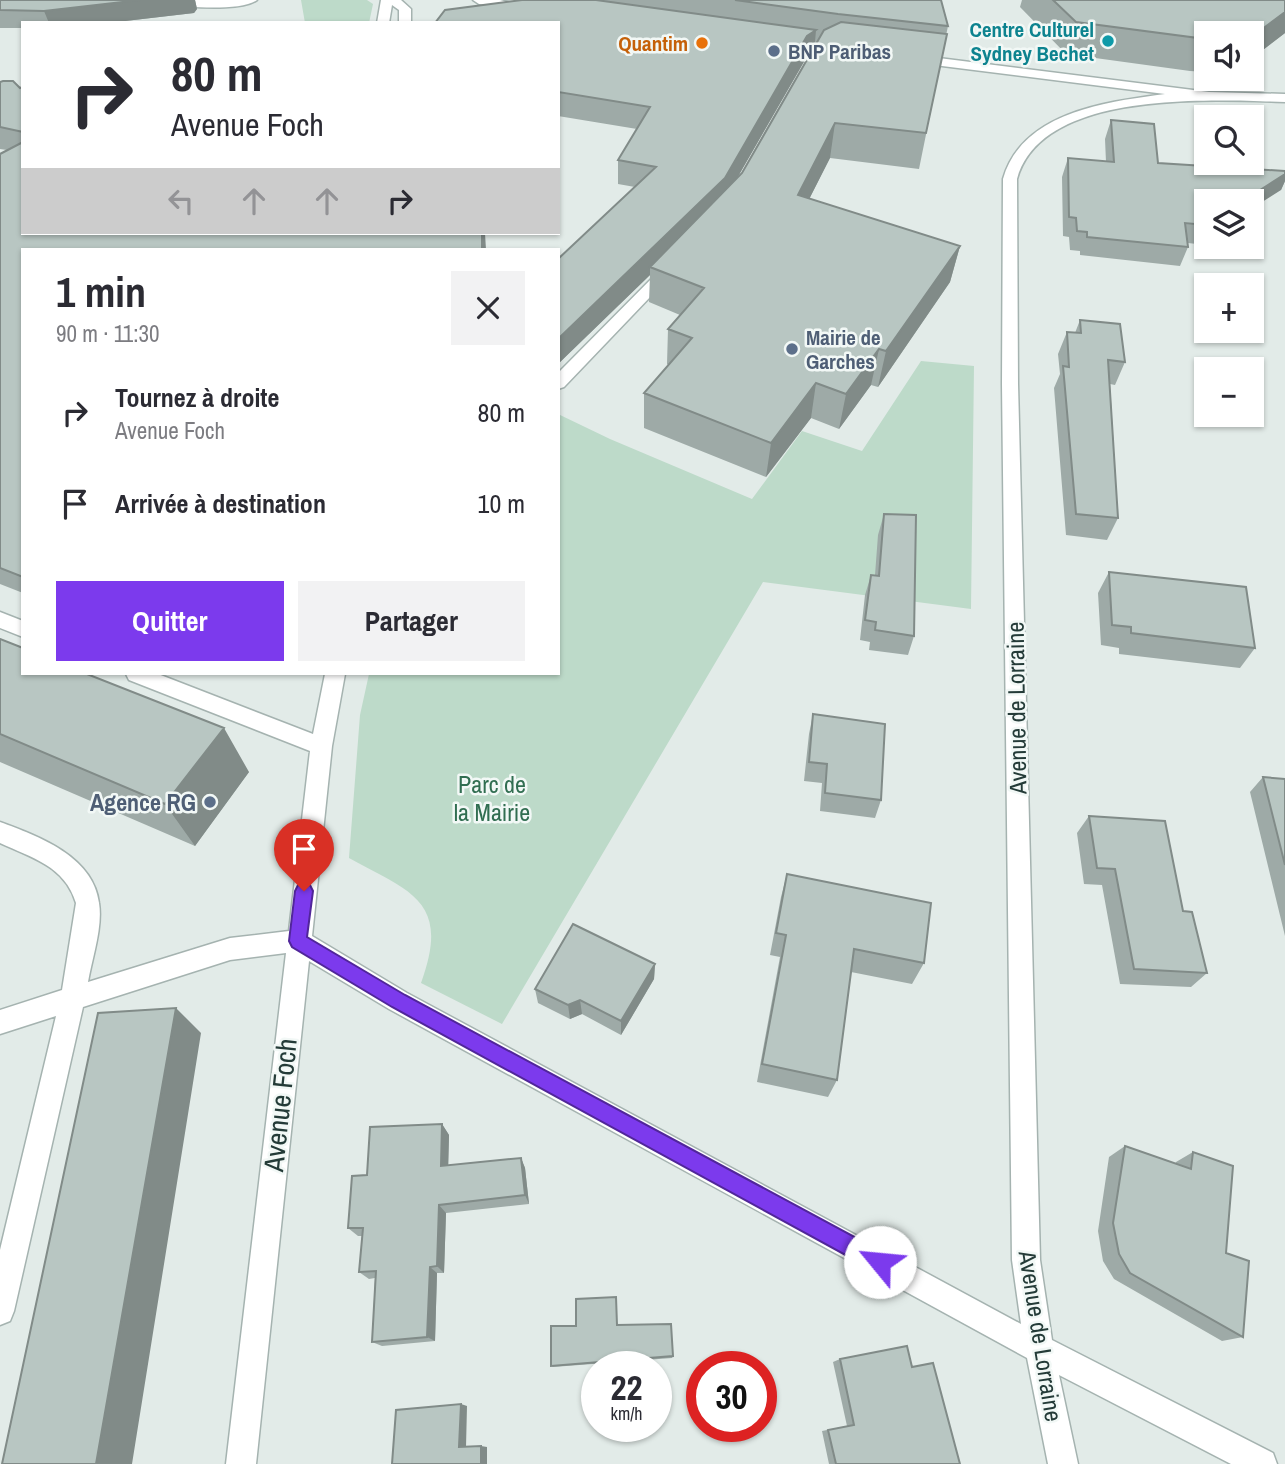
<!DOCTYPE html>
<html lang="fr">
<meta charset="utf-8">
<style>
body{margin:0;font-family:"Archivo Narrow",sans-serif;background:#f2f2f3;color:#2b2b33;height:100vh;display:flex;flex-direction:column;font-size:26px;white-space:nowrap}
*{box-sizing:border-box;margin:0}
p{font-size:23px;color:#7c7c81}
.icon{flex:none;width:38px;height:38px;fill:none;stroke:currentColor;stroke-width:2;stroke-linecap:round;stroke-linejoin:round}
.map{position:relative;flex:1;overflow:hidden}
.panel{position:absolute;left:21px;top:248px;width:539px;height:427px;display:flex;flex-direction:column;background:#fff;border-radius:0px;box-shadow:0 2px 5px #0004}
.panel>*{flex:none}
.hud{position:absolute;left:21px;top:21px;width:539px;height:214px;border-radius:0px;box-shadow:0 2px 5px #0004;background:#fff;color:#2b2b33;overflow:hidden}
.controls{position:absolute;left:1194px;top:21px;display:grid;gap:14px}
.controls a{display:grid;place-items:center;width:70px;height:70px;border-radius:0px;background:#fff;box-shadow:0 2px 5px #0004;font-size:35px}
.speed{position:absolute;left:581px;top:1351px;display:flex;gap:14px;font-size:35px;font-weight:700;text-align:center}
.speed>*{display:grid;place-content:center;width:91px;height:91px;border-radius:50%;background:#fff;box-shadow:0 2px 5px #0004;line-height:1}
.speed small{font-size:18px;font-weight:400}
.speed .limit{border:10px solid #d22;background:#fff;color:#111}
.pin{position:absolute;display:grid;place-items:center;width:60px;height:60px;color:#fff;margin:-72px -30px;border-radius:50% 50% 50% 0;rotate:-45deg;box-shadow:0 0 7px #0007}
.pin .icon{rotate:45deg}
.me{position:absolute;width:77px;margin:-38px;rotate:298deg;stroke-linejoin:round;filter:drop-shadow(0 0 5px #0008)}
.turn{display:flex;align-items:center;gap:24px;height:147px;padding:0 35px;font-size:32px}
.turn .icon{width:91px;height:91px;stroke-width:2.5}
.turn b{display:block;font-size:49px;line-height:60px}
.lanes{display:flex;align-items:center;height:66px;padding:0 35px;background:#0003;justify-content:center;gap:35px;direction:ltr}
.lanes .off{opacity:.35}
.round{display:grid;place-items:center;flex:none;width:74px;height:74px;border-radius:0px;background:#f2f2f3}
.head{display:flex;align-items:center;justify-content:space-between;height:119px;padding:0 35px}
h1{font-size:42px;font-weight:700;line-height:52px}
.primary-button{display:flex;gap:14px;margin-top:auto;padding:14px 35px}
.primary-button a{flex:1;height:80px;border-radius:0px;background:#7c3aed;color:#fff;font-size:28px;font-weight:700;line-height:80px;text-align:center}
.primary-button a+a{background:#f2f2f3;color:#2b2b33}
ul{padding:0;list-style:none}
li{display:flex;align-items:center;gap:21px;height:91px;padding:0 35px}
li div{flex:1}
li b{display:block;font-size:26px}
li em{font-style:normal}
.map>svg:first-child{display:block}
</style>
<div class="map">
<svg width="1285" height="1464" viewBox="0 0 1285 1464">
<rect width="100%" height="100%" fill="#e2ebe8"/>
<path fill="#bddac9" d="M301 0H367L373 4 369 23H305Z
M921 361 974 366 971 609 763 582 502 1024 421 983C451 901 411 892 349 858L360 715 369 674H558V414L610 439 752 499 802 431 862 451Z"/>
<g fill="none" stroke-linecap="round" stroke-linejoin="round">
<defs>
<path id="minor" d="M161 0H257C240 12 188 6 166 6L162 5Z
M381 0H401L411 9V23H399V10L392 5 389 23H377Z
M473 0H500L532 8 526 12 479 4Z
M915 55 1209 92 1285 94V102C1212 100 1042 89 1017 179L1018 384 1040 1260 1052 1340 1273 1453 1277 1464H1231L1059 1375 1078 1464H1048L1027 1358 389 1009 309 961 256 1464H226L286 953 230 960 83 1007 14 1311 10 1321 0 1325V1250L56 1016 0 1034V1010L62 990 76 903C65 866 32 858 0 843V822C38 836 93 856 99 903 103 927 92 958 88 982L230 938 289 931 310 751 129 680 126 674H158L313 734 325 674H345L332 746 312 936 407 993 1021 1324 1012 1260 1002 384 1003 179C1022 112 1106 102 1165 94L910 62 909 59Z
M669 264 674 266 677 269 674 272 564 387 558 389V373L664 266Z
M0 612 23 621V637L0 628Z"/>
</defs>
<use href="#minor" stroke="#a5b3b0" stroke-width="3"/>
<use href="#minor" fill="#fff" fill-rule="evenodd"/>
</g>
<path fill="#9eaaa7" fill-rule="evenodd" d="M0 0H195L197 9 194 13 108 23H23V28H0Z
M522 0H941L948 26 919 169 830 158 809 199 960 246 950 282 878 387 871 385 839 429 811 418 766 477 644 428V393L668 365 667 364 668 329 680 315 649 302 650 275 558 364V259L635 187 618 184V160L637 129 558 116V23ZM809 57 742 173 737 178 805 60Z
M1022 0H1285V33L1251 59V33H1206V72L1190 71 1066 54 1020 7Z
M0 82 20 88 23 87V233L486 242 23 250V593L0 584V154L7 150 0 149Z
M1111 120 1158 163 1285 171V181L1281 190 1206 201V245L1188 243V247L1180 266 1080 255V251L1070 250 1069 237 1063 236 1062 177 1068 158 1106 162 1105 139Z
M1080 320 1125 362 1115 385 1110 384 1118 518 1107 540 1066 535 1054 388 1060 374 1058 354 1067 332 1075 333Z
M884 514 914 636 908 655 869 650 870 642 860 640 865 595 871 575H875L878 535Z
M1109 572 1255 648 1240 668 1119 654V648L1101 645 1098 593Z
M0 639 249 772 195 846 0 762Z
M813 714 881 800 875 818 820 811 822 783 804 781 809 734Z
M1263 777 1285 779V936L1250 792Z
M1089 816 1183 911 1207 973 1191 987 1120 984 1102 885 1084 884 1077 833Z
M787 874 924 963 912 984 851 972 837 1080 828 1097 757 1082 780 957 770 955 781 897Z
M655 964 654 979 621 1035 582 1014 570 1019 538 1003 535 989Z
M442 1124 449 1135 448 1166 521 1158 525 1168 529 1204 446 1213 444 1273H437L435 1341 382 1346 372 1342 375 1278 369 1279 359 1272 362 1236H358L348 1228 367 1175Z
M1125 1146 1175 1164 1176 1162 1193 1152 1226 1253 1243 1337 1222 1341 1114 1279 1103 1261 1098 1231 1109 1157Z
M617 1325 673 1356 672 1358 553 1367 551 1366Z
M840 1359 912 1367 960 1464H829L822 1431 847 1426 833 1362Z"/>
<path fill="#818b88" d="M140 0H195L197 9 194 13 108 23H49L44 11Z
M1285 12V33L1251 59V41L1253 36Z
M816 30 814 54 805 60 724 201 650 267V275L558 364V339L807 36Z
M835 123 830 158 793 231 798 195Z
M1285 174V181L1281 190 1251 209V201H1243Z
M482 233H485L486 250H482Z
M960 246 950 282 878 387 886 351Z
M879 349 871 385 839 429 846 394Z
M816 383 811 418 766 477 771 443Z
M224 728 249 772 195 846 165 804Z
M655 964 654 979 621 1035V1021Z
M580 1000 582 1014 570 1019 568 1005Z
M176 1008 201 1033 132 1464H96Z
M442 1124 449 1135 448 1176 441 1166Z
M521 1158 525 1168 529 1204 525 1195Z
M439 1205 446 1213 444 1273 437 1266Z
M430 1267 437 1273 435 1341 427 1337Z
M461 1404 467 1406 466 1447H459Z
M481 1446 487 1447V1464H481Z"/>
<path fill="#b8c6c2" stroke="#818b88" stroke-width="2" d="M0 0H140L44 11 0 10Z
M522 0H596L816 30 807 36 725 178 558 339V259L656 167 618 160 650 107 558 92V23H435L445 10Z
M735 0H941L948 26 838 14Z
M1053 0H1285V12L1253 36H1251V33H1206V39L1076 22Z
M841 22 947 34 926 133 835 123 798 195 960 246 886 351 879 349 846 394 816 383 771 443 644 393 692 338 668 329 704 288 650 267 742 173 824 30Z
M3 81H13L20 88 23 87V132L0 127V82Z
M1111 120 1154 124 1158 163 1285 171V174L1243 201H1206V225L1185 223 1188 247 1087 237V232L1077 231 1076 218 1069 217 1068 158 1114 162Z
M23 142V233H482V250H23V577L0 568V154Z
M1080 320 1120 324 1125 362 1108 360 1118 518 1076 514 1063 366 1069 367 1067 332 1081 333Z
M884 514 916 515 914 636 875 630 876 622 865 620 871 575 879 576Z
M1109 572 1246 587 1255 648 1131 633V627L1112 625Z
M0 639 23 648V674H87L224 728 165 804 0 734Z
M813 714 885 724 881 800 825 793 827 764 809 762Z
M1263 777 1285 779V865Z
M1089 816 1165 821 1183 911 1192 912 1207 973 1134 969 1115 869 1097 868Z
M787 874 931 903 924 963 854 949 837 1080 762 1064 786 935 776 933Z
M573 924 655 964 621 1021 580 1000 568 1005 535 989Z
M176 1008 96 1464H2L98 1013Z
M442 1124 441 1166 521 1158 525 1195 439 1205 437 1266 430 1267 427 1337 372 1342 376 1271 359 1272 363 1228H348L352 1176 367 1175 370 1127Z
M1125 1146 1191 1169 1193 1152 1233 1166 1226 1253 1249 1261 1243 1337 1130 1273 1119 1254 1113 1223Z
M616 1297 617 1325 671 1324 673 1356 551 1366V1326H576V1299Z
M907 1346 912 1367 933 1363 960 1464H836L828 1430 854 1425 840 1359Z
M461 1404 459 1447 481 1446V1464H392L396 1410Z"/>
<path fill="#7c3aed" stroke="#51269a" stroke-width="2" d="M304 883 310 885 313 891 307 937 405 995 888 1255 891 1262 888 1270 880 1273 873 1270 392 1007 292 947 289 941 295 891 298 885Z"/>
<circle fill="#0f9aa8" stroke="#f2f8f6" stroke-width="2.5" cx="1108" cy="41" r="7"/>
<circle fill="#e8710a" stroke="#f2f8f6" stroke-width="2.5" cx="702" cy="43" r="7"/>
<g fill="#5c6f8a" stroke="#f2f8f6" stroke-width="2.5">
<circle cx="774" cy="51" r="7"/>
<circle cx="792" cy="349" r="7"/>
<circle cx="210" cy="802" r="7"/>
</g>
<g text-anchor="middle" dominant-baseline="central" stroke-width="5" stroke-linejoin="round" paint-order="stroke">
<g font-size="21" font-weight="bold" fill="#0d838f" stroke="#f2f8f6" text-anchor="end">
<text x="1094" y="29">Centre Culturel<tspan x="1094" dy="24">Sydney Bechet</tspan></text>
</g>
<g font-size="21" font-weight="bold" fill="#c56008" stroke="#f2f8f6" text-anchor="end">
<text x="688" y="43">Quantim</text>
</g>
<g font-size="21" font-weight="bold" fill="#4e5e75" stroke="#f2f8f6" text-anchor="start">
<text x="788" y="51">BNP Paribas</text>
<text x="806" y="337">Mairie de<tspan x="806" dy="24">Garches</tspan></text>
</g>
<g font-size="24" fill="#243b38" stroke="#f2f8f6">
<text transform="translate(1016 708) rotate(-91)">Avenue de Lorraine</text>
<text transform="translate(1041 1336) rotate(81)">Avenue de Lorraine</text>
</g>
<g font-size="24" fill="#316e51" stroke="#f2f8f6">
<text x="492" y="784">Parc de<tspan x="492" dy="28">la Mairie</tspan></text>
</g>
<g font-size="24" font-weight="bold" fill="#4e5e75" stroke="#f2f8f6" text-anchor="end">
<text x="196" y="802">Agence RG</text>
</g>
<g font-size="28" fill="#243b38" stroke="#f2f8f6">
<text transform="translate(280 1105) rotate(-84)">Avenue Foch</text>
</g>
</g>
</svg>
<div class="controls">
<a><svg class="icon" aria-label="sound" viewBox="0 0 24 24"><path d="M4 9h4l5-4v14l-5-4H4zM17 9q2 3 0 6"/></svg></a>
<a><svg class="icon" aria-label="search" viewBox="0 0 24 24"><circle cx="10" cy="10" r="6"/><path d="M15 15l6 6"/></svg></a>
<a><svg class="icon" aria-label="layers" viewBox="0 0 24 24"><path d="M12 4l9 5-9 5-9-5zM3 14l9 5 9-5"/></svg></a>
<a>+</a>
<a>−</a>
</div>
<div class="speed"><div>22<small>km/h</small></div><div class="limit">30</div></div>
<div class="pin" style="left:304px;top:891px;background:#d93025"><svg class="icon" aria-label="arrive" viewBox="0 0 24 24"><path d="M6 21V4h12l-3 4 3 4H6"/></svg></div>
<svg class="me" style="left:880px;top:1262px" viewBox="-20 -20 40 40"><circle r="19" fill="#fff"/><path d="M0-13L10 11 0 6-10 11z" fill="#7c3aed"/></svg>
<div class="hud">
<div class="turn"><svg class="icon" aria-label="right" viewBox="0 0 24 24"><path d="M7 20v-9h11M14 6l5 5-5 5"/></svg><div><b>80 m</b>Avenue Foch</div></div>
<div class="lanes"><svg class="icon off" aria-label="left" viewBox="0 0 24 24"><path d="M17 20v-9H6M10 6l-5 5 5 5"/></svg><svg class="icon off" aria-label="ahead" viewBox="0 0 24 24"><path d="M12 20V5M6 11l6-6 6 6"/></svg><svg class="icon off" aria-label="ahead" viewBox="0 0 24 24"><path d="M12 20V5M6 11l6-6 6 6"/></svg><svg class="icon" aria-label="right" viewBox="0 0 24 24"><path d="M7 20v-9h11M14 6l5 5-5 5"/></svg></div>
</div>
<section class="panel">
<div class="head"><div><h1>1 min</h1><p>90 m · 11:30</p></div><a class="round"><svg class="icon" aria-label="close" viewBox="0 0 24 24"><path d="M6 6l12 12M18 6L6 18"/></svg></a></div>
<ul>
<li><svg class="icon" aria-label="right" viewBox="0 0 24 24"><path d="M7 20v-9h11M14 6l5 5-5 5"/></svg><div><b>Tournez à droite</b><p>Avenue Foch</p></div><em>80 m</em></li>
<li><svg class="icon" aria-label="arrive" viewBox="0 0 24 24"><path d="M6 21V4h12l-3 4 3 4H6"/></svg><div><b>Arrivée à destination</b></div><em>10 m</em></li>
</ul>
<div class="primary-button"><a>Quitter</a><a>Partager</a></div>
</section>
</div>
